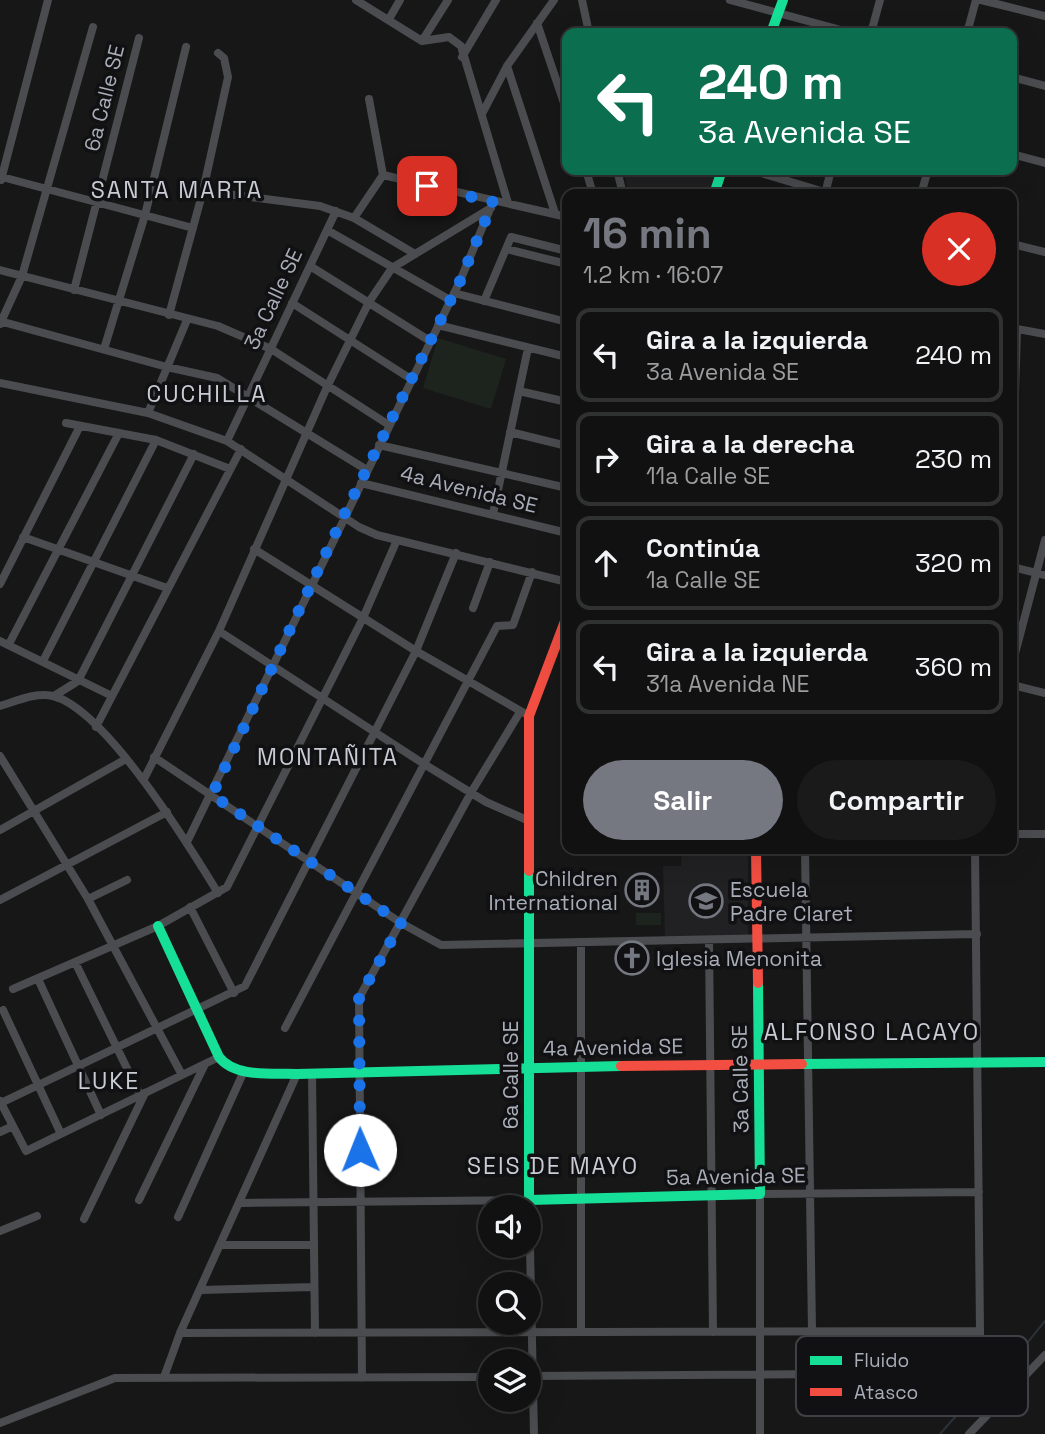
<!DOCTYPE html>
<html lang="es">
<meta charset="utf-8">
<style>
body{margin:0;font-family:"Space Grotesk",sans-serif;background:#1a1a1a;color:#f1f3f6;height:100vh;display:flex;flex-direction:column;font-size:26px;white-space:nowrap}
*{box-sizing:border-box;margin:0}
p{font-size:23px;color:#9c9d9f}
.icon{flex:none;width:38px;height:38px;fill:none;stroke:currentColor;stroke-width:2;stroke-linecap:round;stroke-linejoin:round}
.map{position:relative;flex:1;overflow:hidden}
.side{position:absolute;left:562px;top:189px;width:455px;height:665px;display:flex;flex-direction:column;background:#111;border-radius:14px;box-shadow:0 7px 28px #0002,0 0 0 2px #303131}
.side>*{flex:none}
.hud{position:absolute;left:562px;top:28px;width:455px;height:147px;border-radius:14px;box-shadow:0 7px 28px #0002,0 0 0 2px #303131;background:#0b6e4f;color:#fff;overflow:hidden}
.buttons{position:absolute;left:478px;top:1195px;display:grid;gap:14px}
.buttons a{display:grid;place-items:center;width:63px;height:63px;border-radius:50%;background:#111;box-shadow:0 7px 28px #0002,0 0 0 2px #303131;font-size:35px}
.pin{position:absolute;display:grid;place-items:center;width:60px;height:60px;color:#fff;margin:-30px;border-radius:14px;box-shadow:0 4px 10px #0006}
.me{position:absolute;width:77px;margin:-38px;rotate:359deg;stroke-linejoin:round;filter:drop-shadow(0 0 5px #0008)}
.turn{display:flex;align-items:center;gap:24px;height:147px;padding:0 21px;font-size:32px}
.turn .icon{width:91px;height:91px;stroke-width:2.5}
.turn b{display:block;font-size:49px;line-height:60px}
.round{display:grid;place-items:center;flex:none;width:74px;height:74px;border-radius:37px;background:#1a1a1a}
.overview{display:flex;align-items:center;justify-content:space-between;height:119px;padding:0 21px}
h1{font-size:42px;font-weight:700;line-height:52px;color:#757880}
.primary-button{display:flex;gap:14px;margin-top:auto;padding:14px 21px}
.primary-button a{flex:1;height:80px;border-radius:42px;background:#757880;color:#fff;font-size:28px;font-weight:700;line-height:80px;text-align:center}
.primary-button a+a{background:#1a1a1a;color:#f1f3f6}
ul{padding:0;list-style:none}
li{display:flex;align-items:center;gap:21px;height:94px;margin:0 14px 10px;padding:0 7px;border:4px solid #303131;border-radius:14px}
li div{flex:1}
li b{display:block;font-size:26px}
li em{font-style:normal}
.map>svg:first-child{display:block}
</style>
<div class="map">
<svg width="1045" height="1434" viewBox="0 0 1045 1434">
<rect width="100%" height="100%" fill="#171717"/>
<path fill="#212123" d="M624 170H717L709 194H628Z
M682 849H748V936L665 938 663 866H681Z"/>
<path fill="#1d241e" d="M438 338 506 359 491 409 423 388Z
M636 913H661V925H636Z"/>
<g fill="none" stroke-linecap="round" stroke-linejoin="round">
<path stroke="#2a3239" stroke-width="2" d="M940 1434 963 1408 994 1384 1045 1321"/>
<path stroke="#4b4c50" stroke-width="8" d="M356 0 422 41 449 37 461 46 508 203
M582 0 589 33
M730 0 852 33
M981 0 1045 16
M389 19 400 0
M537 23 567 112
M871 33 880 0
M967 33 976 0
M422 41 448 0
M462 57 496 0
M507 66 555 213
M1012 77 1045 86
M483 112 507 66 554 0
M1012 154 1045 163
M586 170 593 194
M617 170 623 194
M751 170 831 194
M383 175 567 217
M2 177 193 228
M1 180 48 0
M203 191 320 206 354 218 415 254
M825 194 831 170
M921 194 928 170
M354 218 383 175 369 99
M327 230 450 300
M1012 244 1045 252
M506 249 567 264
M310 266 430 341
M0 270 218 326 271 349 389 425
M74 290 139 38
M454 293 567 322
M484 301 511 237 567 251
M292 303 411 379
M169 315 203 191 228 77 224 58 218 53
M0 321 167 367 217 378 367 470
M0 324 22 276 93 27
M438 325 567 357
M1012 328 1045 334
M104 349 145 215 186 47
M0 383 148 413 227 441 359 527 377 535 567 582
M519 391 567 402
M148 413 187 320
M66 423 156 440 230 469
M510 432 567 446
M227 441 336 211
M379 445 567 488
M361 483 567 533
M1012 488 1017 329
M493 514 528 348
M23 537 167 588
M254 549 416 651 524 713
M1012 567 1045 575
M0 584 80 426
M473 608 490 562
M219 631 424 764 486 802 527 820
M0 641 112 696
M9 644 119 433
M43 661 156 440
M1012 665 1045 540
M1012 685 1045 693
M54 696 78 681 194 454
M0 706C17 701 35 692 53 696 105 709 190 847 218 893
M96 727 241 449
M0 756 88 899 182 1075
M154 757 401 923 441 945 977 934
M144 779 219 631 327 387 369 302 392 268 491 208
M0 830 126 759
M1012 834H1045
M187 842 460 281 493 202
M805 849 812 1331
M88 899 127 880
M0 900 167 812
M190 907 234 993
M709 940 713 1332
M581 942V1332
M75 962 140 1095
M38 979 101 1115
M13 989 158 926 227 887 363 618 397 540
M3 1010 61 1134
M285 1028 497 626 513 625 532 572
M312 1073 315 1333
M0 1101 26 1151 219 1057
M1 1103 245 986 416 651 456 553
M0 1132 13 1126
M139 1200 205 1064
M241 1203 529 1200 534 1434
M178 1217 244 1071
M84 1219 145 1093
M0 1231 37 1216
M222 1245H314
M201 1290 314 1287
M180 1333 980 1331
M528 1376 969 1373C985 1366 980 1346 980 1331L975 849
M164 1377 180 1333 297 1074
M362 1378 359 998 472 791 520 712
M0 1423 115 1378 490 1377
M760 1434V1194L979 1192
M969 1434 1045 1355"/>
<path stroke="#16e098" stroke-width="10" d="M771 33 783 0
M714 194 722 170
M529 871V1200L760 1194 758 983
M158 926 219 1057C235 1078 273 1073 297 1074L621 1066
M802 1064 1045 1062"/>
<path stroke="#f24e42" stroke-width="10" d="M756 849 758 983
M529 871V716L567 616
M621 1066 802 1064"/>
</g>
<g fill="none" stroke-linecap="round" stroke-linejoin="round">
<path stroke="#1a73e8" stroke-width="12" stroke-dasharray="0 21.6" d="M360 1150 359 998 401 923 212 795 343 517 460 281 493 202 427 186"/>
</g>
<defs>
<symbol id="building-ring" viewBox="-11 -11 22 22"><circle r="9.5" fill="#111113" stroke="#757880" stroke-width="1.5"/><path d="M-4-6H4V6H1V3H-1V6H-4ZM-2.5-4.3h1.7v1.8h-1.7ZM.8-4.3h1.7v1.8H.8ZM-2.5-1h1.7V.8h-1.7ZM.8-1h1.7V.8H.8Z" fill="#757880"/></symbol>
<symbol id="school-ring" viewBox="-11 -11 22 22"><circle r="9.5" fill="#111113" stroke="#757880" stroke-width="1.5"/><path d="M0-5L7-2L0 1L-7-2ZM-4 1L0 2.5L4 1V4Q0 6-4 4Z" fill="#757880"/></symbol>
<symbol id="church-ring" viewBox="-11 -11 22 22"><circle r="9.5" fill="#111113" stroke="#757880" stroke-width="1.5"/><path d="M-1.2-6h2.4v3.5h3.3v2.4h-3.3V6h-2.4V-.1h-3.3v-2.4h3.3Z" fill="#757880"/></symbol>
</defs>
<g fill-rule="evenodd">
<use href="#building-ring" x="623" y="871" width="38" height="38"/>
<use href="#school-ring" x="687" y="882" width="38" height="38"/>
<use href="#church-ring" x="613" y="939" width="38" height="38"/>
</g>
<g text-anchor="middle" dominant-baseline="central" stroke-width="7" stroke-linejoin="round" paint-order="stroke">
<g font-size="21" fill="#a8adb8" stroke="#111113">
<text transform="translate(104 98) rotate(-76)">6a Calle SE</text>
<text transform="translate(273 299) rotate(-65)">3a Calle SE</text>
<text transform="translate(469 489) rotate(14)">4a Avenida SE</text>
<text transform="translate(613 1047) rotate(-1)">4a Avenida SE</text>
<text transform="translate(510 1075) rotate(-90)">6a Calle SE</text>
<text transform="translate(740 1079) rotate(-91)">3a Calle SE</text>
<text transform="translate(736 1176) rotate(-1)">5a Avenida SE</text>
</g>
<g font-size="21" fill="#a8adb8" stroke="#111113" text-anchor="start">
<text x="618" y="878" text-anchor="end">Children<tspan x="618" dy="24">International</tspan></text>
<text x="730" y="889">Escuela<tspan x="730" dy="24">Padre Claret</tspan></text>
<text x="656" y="958">Iglesia Menonita</text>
</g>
<g font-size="23" letter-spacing="2" fill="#c9ccd4" stroke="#111113">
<text x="177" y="190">SANTA MARTA</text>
<text x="207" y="394">CUCHILLA</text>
<text x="328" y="757">MONTAÑITA</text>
<text x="872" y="1032">ALFONSO LACAYO</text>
<text x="109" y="1081">LUKE</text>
<text x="553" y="1166">SEIS DE MAYO</text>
</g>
</g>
<rect x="796" y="1336" width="232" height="80" rx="10" fill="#111113" stroke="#3e4045" stroke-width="2"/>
<rect x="810" y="1356" width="32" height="9" fill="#16e098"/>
<rect x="810" y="1388" width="32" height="8" fill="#f24e42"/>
<g font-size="19" fill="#a8adb8">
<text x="854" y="1367">Fluido</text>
<text x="854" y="1399">Atasco</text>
</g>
</svg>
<div class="buttons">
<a><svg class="icon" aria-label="sound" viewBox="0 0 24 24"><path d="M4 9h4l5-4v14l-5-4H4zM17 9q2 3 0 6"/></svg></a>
<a><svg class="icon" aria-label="search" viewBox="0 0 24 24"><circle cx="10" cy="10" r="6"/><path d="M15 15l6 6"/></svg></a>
<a><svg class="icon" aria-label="layers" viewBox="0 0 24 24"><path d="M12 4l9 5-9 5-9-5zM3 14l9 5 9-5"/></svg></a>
</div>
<div class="pin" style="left:427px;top:186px;background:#d93025"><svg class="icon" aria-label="arrive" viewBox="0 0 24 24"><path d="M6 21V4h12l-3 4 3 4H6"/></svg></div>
<svg class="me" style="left:360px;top:1150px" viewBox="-20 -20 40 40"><circle r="19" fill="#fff"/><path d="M0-13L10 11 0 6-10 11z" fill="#1a73e8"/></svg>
<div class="hud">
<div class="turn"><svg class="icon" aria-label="left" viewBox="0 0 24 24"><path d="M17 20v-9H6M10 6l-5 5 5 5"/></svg><div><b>240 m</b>3a Avenida SE</div></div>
</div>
<section class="side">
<div class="overview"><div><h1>16 min</h1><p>1.2 km · 16:07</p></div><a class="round" style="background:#d93025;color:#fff"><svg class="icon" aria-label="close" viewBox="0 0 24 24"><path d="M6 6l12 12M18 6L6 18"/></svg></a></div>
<ul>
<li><svg class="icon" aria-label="left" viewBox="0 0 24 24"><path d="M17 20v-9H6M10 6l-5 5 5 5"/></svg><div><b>Gira a la izquierda</b><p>3a Avenida SE</p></div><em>240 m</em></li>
<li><svg class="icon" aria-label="right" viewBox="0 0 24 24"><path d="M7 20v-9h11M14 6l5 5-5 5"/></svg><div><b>Gira a la derecha</b><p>11a Calle SE</p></div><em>230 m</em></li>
<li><svg class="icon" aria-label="ahead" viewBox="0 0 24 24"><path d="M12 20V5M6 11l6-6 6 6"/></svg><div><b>Continúa</b><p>1a Calle SE</p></div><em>320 m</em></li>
<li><svg class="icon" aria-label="left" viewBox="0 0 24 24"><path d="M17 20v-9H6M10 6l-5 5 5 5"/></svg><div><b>Gira a la izquierda</b><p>31a Avenida NE</p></div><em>360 m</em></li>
</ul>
<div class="primary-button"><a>Salir</a><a>Compartir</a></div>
</section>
</div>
